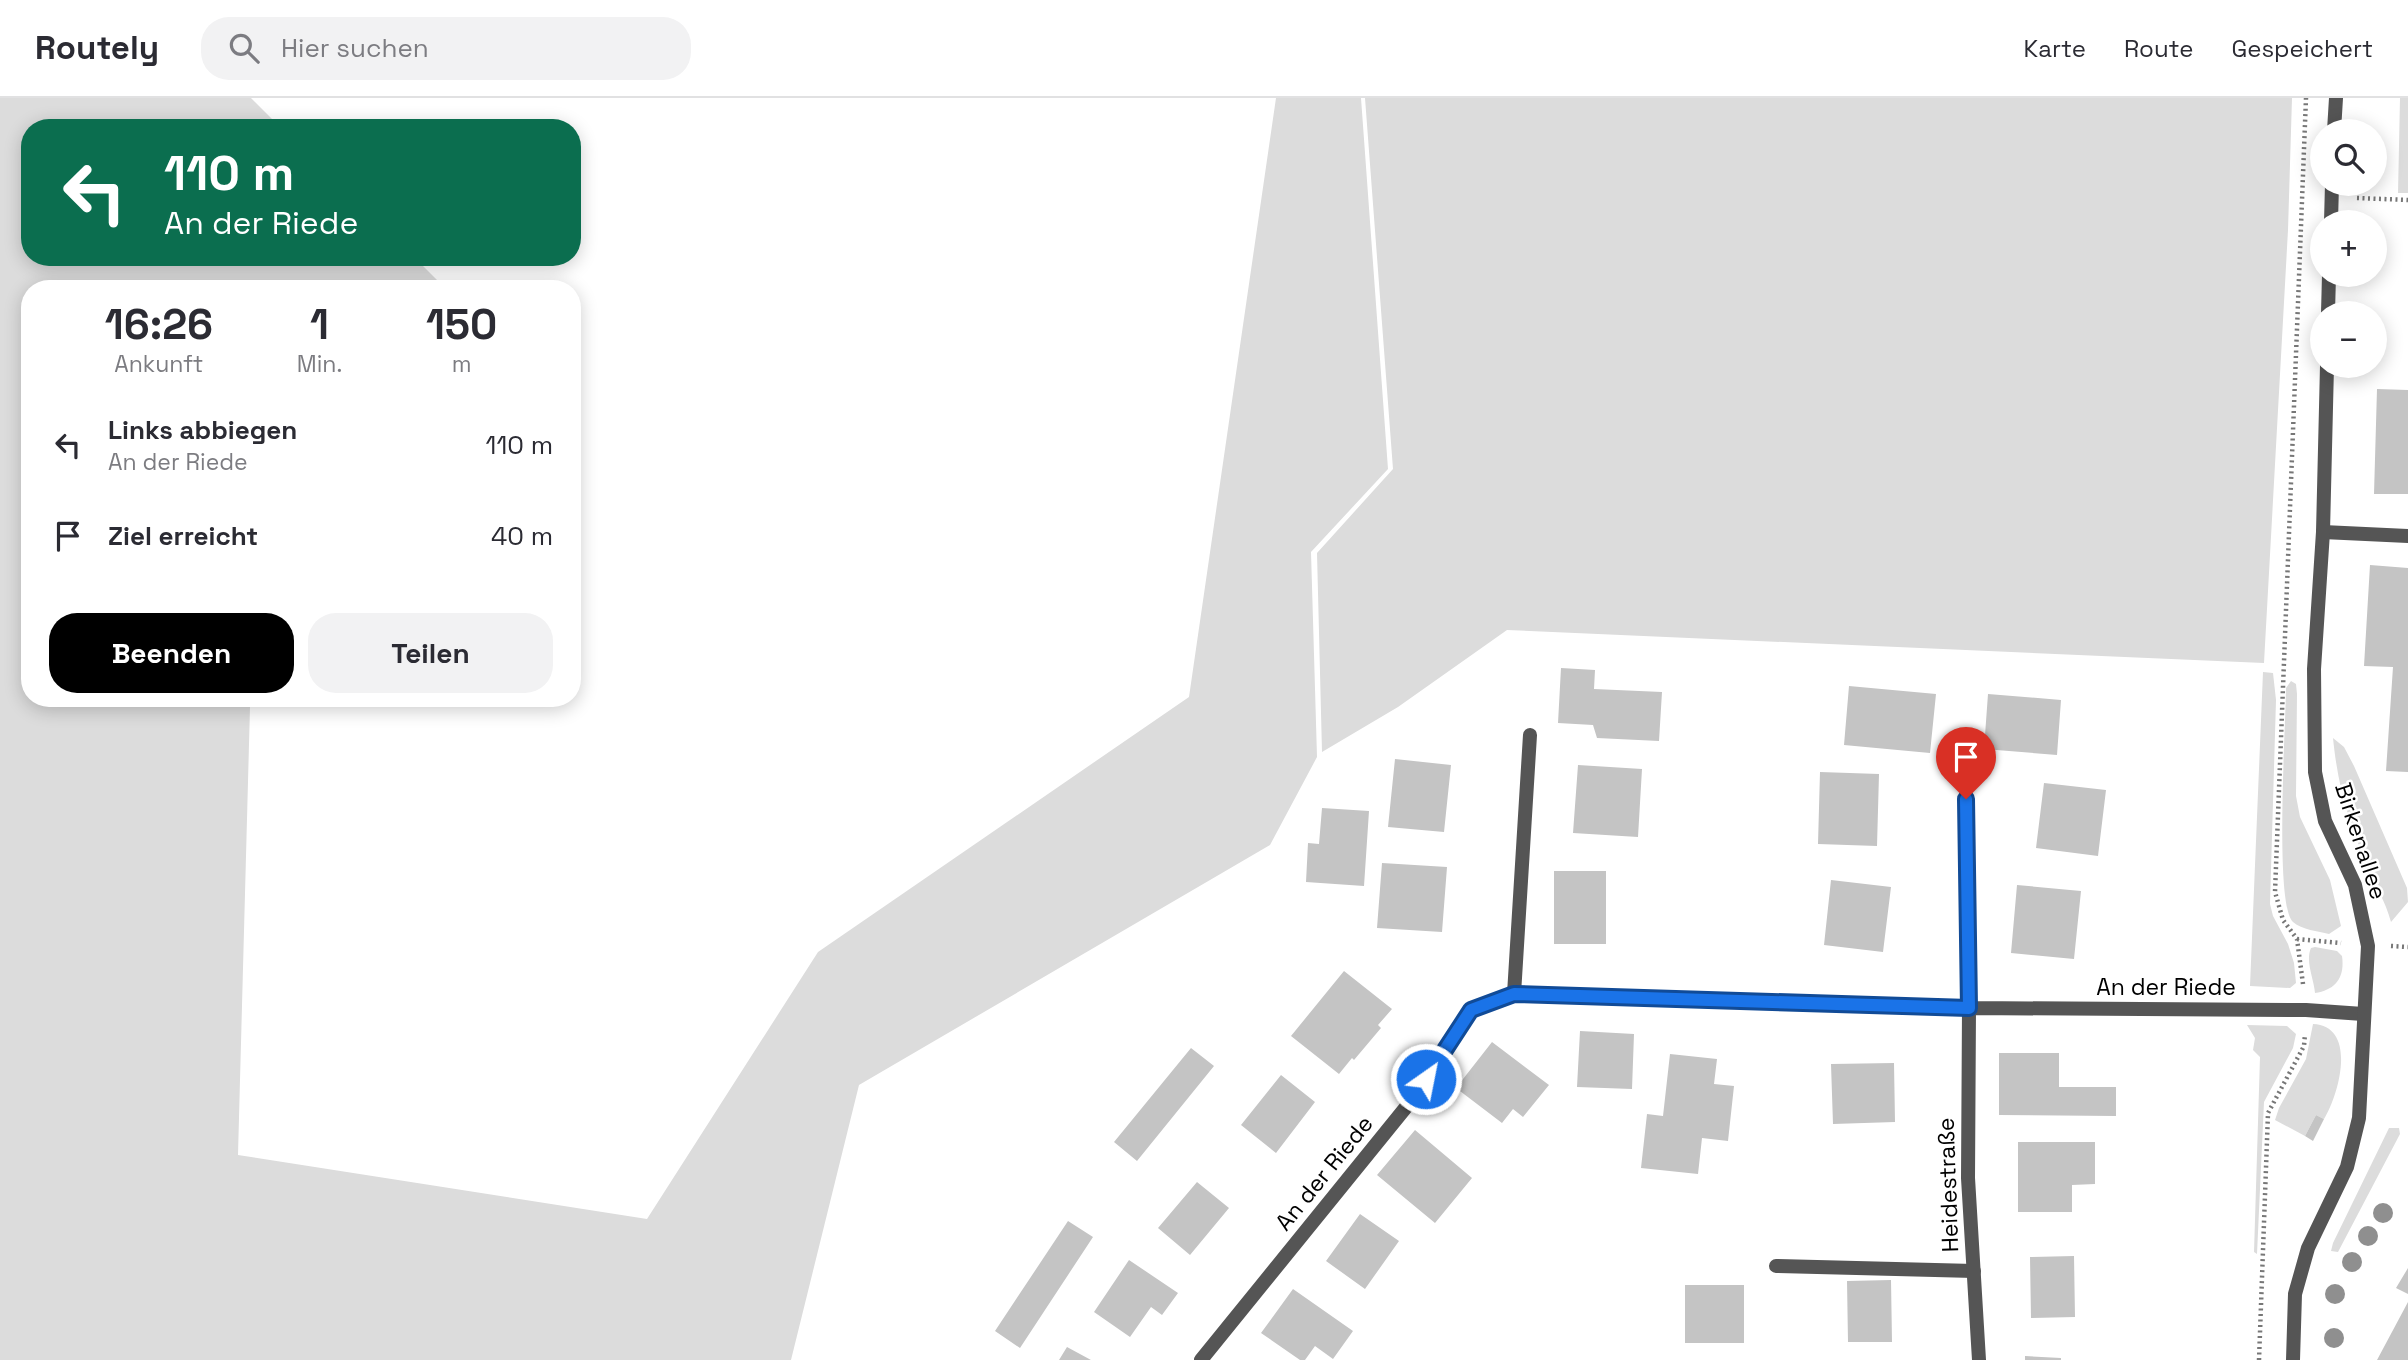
<!DOCTYPE html>
<html lang="de">
<meta charset="utf-8">
<style>
body{margin:0;font-family:"Space Grotesk",sans-serif;background:#f2f2f3;color:#2b2b33;height:100vh;display:flex;flex-direction:column;font-size:26px;white-space:nowrap}
*{box-sizing:border-box;margin:0}
p{font-size:23px;color:#7c7c81}
.icon{flex:none;width:38px;height:38px;fill:none;stroke:currentColor;stroke-width:2;stroke-linecap:round;stroke-linejoin:round}
.map{position:relative;flex:1;overflow:hidden}
.drawer{position:absolute;left:21px;top:182px;width:560px;height:427px;display:flex;flex-direction:column;background:#fff;border-radius:28px;box-shadow:0 4px 18px #0003}
.drawer>*{flex:none}
.hud{position:absolute;left:21px;top:21px;width:560px;height:147px;border-radius:28px;box-shadow:0 4px 18px #0003;background:#0b6e4f;color:#fff;overflow:hidden}
.buttons{position:absolute;left:2310px;top:21px;display:grid;gap:14px}
.buttons a{display:grid;place-items:center;width:77px;height:77px;border-radius:50%;background:#fff;box-shadow:0 4px 18px #0003;font-size:35px}
.pin{position:absolute;display:grid;place-items:center;width:60px;height:60px;color:#fff;margin:-72px -30px;border-radius:50% 50% 50% 0;rotate:-45deg;box-shadow:0 0 7px #0007}
.pin .icon{rotate:45deg}
.me{position:absolute;width:77px;margin:-38px;rotate:33deg;stroke-linejoin:round;filter:drop-shadow(0 0 5px #0008)}
.turn{display:flex;align-items:center;gap:24px;height:147px;padding:0 28px;font-size:32px}
.turn .icon{width:91px;height:91px;stroke-width:2.5}
.turn b{display:block;font-size:49px;line-height:60px}
.eta{display:flex;justify-content:space-evenly;align-items:center;height:119px;text-align:center}
.eta b{font-size:42px;font-weight:700;line-height:49px}
.button{display:flex;gap:14px;margin-top:auto;padding:14px 28px}
.button a{flex:1;height:80px;border-radius:28px;background:#000;color:#fff;font-size:28px;font-weight:700;line-height:80px;text-align:center}
.button a+a{background:#f2f2f3;color:#2b2b33}
ul{padding:0;list-style:none}
li{display:flex;align-items:center;gap:21px;height:91px;padding:0 28px}
li div{flex:1}
li b{display:block;font-size:26px}
li em{font-style:normal}
header{display:flex;align-items:center;gap:42px;box-sizing:border-box;height:98px;padding:0 35px;background:#fff;border-bottom:2px solid #e1e1e2}
header strong{font-size:33px}
nav{display:flex;gap:38px;margin-inline-start:auto;font-size:24px}
.search{width:490px;height:63px;background:#f2f2f3;display:flex;align-items:center;gap:18px;box-sizing:border-box;padding:0 24px;border-radius:28px;color:#7c7c81;font-size:26px}
.map>svg:first-child{display:block}
</style>
<header>
<strong>Routely</strong>
<div class="search"><svg class="icon" aria-label="search" viewBox="0 0 24 24"><circle cx="10" cy="10" r="6"/><path d="M15 15l6 6"/></svg>Hier suchen</div>
<nav><a>Karte</a><a>Route</a><a>Gespeichert</a></nav>
</header>
<div class="map">
<svg width="2408" height="1262" viewBox="0 0 2408 1262">
<rect width="100%" height="100%" fill="#fff"/>
<path fill="#dcdcdc" d="M0 0H251L281 30H30V159H414L446 191H30V600H254L250 609 238 1057 647 1121 818 854 1189 599 1276 0H1361L1388 371 1311 454 1317 659 1270 747 859 987 791 1262H0Z
M1365 0H2292L2288 132 2264 565 1507 532 1398 609 1322 654 1317 455 1393 371Z
M2400 0H2408V95H2398Z
M2263 574 2273 575 2276 602 2270 806 2273 818 2288 846 2294 865 2296 885 2290 890 2250 888Z
M2291 583 2296 586 2297 596 2296 698 2300 719 2330 782 2341 828 2329 836C2318 833 2302 832 2293 824 2274 806 2286 626 2286 590Z
M2333 640 2344 649 2354 668 2407 790 2408 804 2391 824C2385 802 2376 790 2368 770 2349 725 2338 690 2333 640Z
M2315 849 2337 853 2342 858C2345 879 2336 892 2315 895 2314 881 2305 863 2311 850Z
M2313 926C2358 928 2339 997 2324 1021L2316 1017 2305 1038 2275 1022 2279 1010 2306 961Z
M2247 927 2287 928 2296 936 2293 950 2264 1004 2257 1156 2254 1154 2260 959 2253 952 2255 940Z
M2389 1030H2399L2400 1036 2338 1154 2331 1153 2333 1145Z"/>
<path fill="#c4c4c4" d="M2377 291 2408 292V396H2374Z
M2370 467 2408 470V674L2386 673 2393 569 2364 568Z
M1561 570 1595 572 1594 591 1662 594 1659 643 1597 640 1593 627 1558 625Z
M1849 588 1936 596 1930 655 1844 647Z
M1988 596 2061 602 2057 657 1984 651Z
M1395 661 1451 667 1444 734 1388 729Z
M1578 667 1642 671 1638 739 1573 735Z
M1820 674 1879 676 1877 748 1818 746Z
M2044 685 2106 692 2098 758 2036 750Z
M1322 710 1369 713 1364 788 1306 784 1308 745 1319 746Z
M1382 765 1447 769 1442 834 1377 830Z
M1554 773H1606V846H1554Z
M1831 782 1891 789 1883 854 1824 847Z
M2017 787 2081 793 2074 861 2011 855Z
M1344 873 1392 911 1378 927 1381 930 1354 962 1352 960 1339 976 1291 938Z
M1580 933 1634 936 1632 991 1577 989Z
M1492 944 1549 987 1523 1019 1513 1011 1502 1025 1456 990Z
M1191 950 1214 968 1137 1063 1114 1044Z
M1999 955H2059V989H2116V1018L1999 1017Z
M1670 956 1717 961 1714 986 1734 988 1728 1043 1702 1040 1698 1076 1641 1070 1647 1016 1663 1018Z
M1894 965 1895 1024 1833 1026 1831 966Z
M1281 977 1315 1004 1276 1055 1241 1027Z
M2316 1017 2324 1021 2313 1043 2305 1038Z
M1415 1032 1472 1080 1435 1125 1377 1077Z
M2018 1044H2095V1086L2072 1087V1114H2018Z
M1197 1084 1229 1110 1190 1157 1158 1130Z
M1360 1116 1399 1143 1365 1191 1326 1163Z
M1068 1123 1093 1139 1020 1250 995 1233Z
M2074 1158 2075 1219 2031 1220 2030 1159Z
M1129 1162 1178 1195 1162 1217 1151 1209 1130 1239 1094 1214Z
M2408 1170V1196L2396 1190Z
M1891 1182 1892 1244H1848L1847 1183Z
M1685 1187H1744V1245H1685Z
M1293 1191 1353 1233 1333 1261 1315 1248 1305 1262H1300L1261 1235Z
M2408 1204V1262H2377Z
M1067 1249 1091 1262H1059Z
M2025 1258 2061 1260V1262H2025Z"/>
<g fill="none" stroke-linecap="round" stroke-linejoin="round">
<path stroke="#777" stroke-width="4.5" stroke-dasharray="2 3.5" stroke-linecap="butt" d="M2357 100 2408 102
M2297 841 2341 845
M2391 848 2408 849
M2303 886 2297 841 2283 822 2275 794 2306 0
M2259 1262 2268 1015 2304 948 2305 936"/>
<path stroke="#555" stroke-width="14" d="M1776 1168 1974 1173"/>
<path stroke="#555" stroke-width="14" d="M2323 434 2408 438
M1966 701 1969 910 1968 1080 1979 1262
M1514 896 1530 637
M1201 1262 1411 1003 1471 912 1514 896 1969 910 2306 912 2363 916"/>
<path stroke="#555" stroke-width="14" d="M2334 33 2336 0
M2331 124 2332 86
M2328 215 2329 177
M2293 1262 2295 1196 2308 1150 2347 1069 2359 1020 2368 848 2355 787 2325 723 2315 674 2314 571 2323 434 2327 268"/>
</g>
<g fill="#8f8f8f">
<circle cx="2383" cy="1115" r="10"/>
<circle cx="2368" cy="1138" r="10"/>
<circle cx="2352" cy="1164" r="10"/>
<circle cx="2335" cy="1196" r="10"/>
<circle cx="2334" cy="1240" r="10"/>
</g>
<g fill="none" stroke-linecap="round" stroke-linejoin="round">
<defs>
<path id="route" d="M1426 981 1471 912 1514 896 1969 910 1966 701"/>
</defs>
<use href="#route" stroke="#114b97" stroke-width="18"/>
<use href="#route" stroke="#1a73e8" stroke-width="12"/>
</g>
<g text-anchor="middle" dominant-baseline="central" stroke-width="5" stroke-linejoin="round" paint-order="stroke">
<g font-size="23" fill="#000" stroke="#fff">
<text transform="translate(2361 743) rotate(72)">Birkenallee</text>
<text x="2166" y="889">An der Riede</text>
<text transform="translate(1324 1075) rotate(-51)">An der Riede</text>
<text transform="translate(1948 1087) rotate(-92)">Heidestraße</text>
</g>
</g>
</svg>
<div class="buttons">
<a><svg class="icon" aria-label="search" viewBox="0 0 24 24"><circle cx="10" cy="10" r="6"/><path d="M15 15l6 6"/></svg></a>
<a>+</a>
<a>−</a>
</div>
<div class="pin" style="left:1966px;top:701px;background:#d93025"><svg class="icon" aria-label="arrive" viewBox="0 0 24 24"><path d="M6 21V4h12l-3 4 3 4H6"/></svg></div>
<svg class="me" style="left:1426px;top:981px" viewBox="-20 -20 40 40"><circle r="17" fill="#1a73e8" stroke="#fff" stroke-width="3"/><path d="M0-11L8 9 0 5-8 9z" fill="#fff"/></svg>
<div class="hud">
<div class="turn"><svg class="icon" aria-label="left" viewBox="0 0 24 24"><path d="M17 20v-9H6M10 6l-5 5 5 5"/></svg><div><b>110 m</b>An der Riede</div></div>
</div>
<section class="drawer">
<div class="eta">
<div><b>16:26</b><p>Ankunft</p></div>
<div><b>1</b><p>Min.</p></div>
<div><b>150</b><p>m</p></div>
</div>
<ul>
<li><svg class="icon" aria-label="left" viewBox="0 0 24 24"><path d="M17 20v-9H6M10 6l-5 5 5 5"/></svg><div><b>Links abbiegen</b><p>An der Riede</p></div><em>110 m</em></li>
<li><svg class="icon" aria-label="arrive" viewBox="0 0 24 24"><path d="M6 21V4h12l-3 4 3 4H6"/></svg><div><b>Ziel erreicht</b></div><em>40 m</em></li>
</ul>
<div class="button"><a>Beenden</a><a>Teilen</a></div>
</section>
</div>
